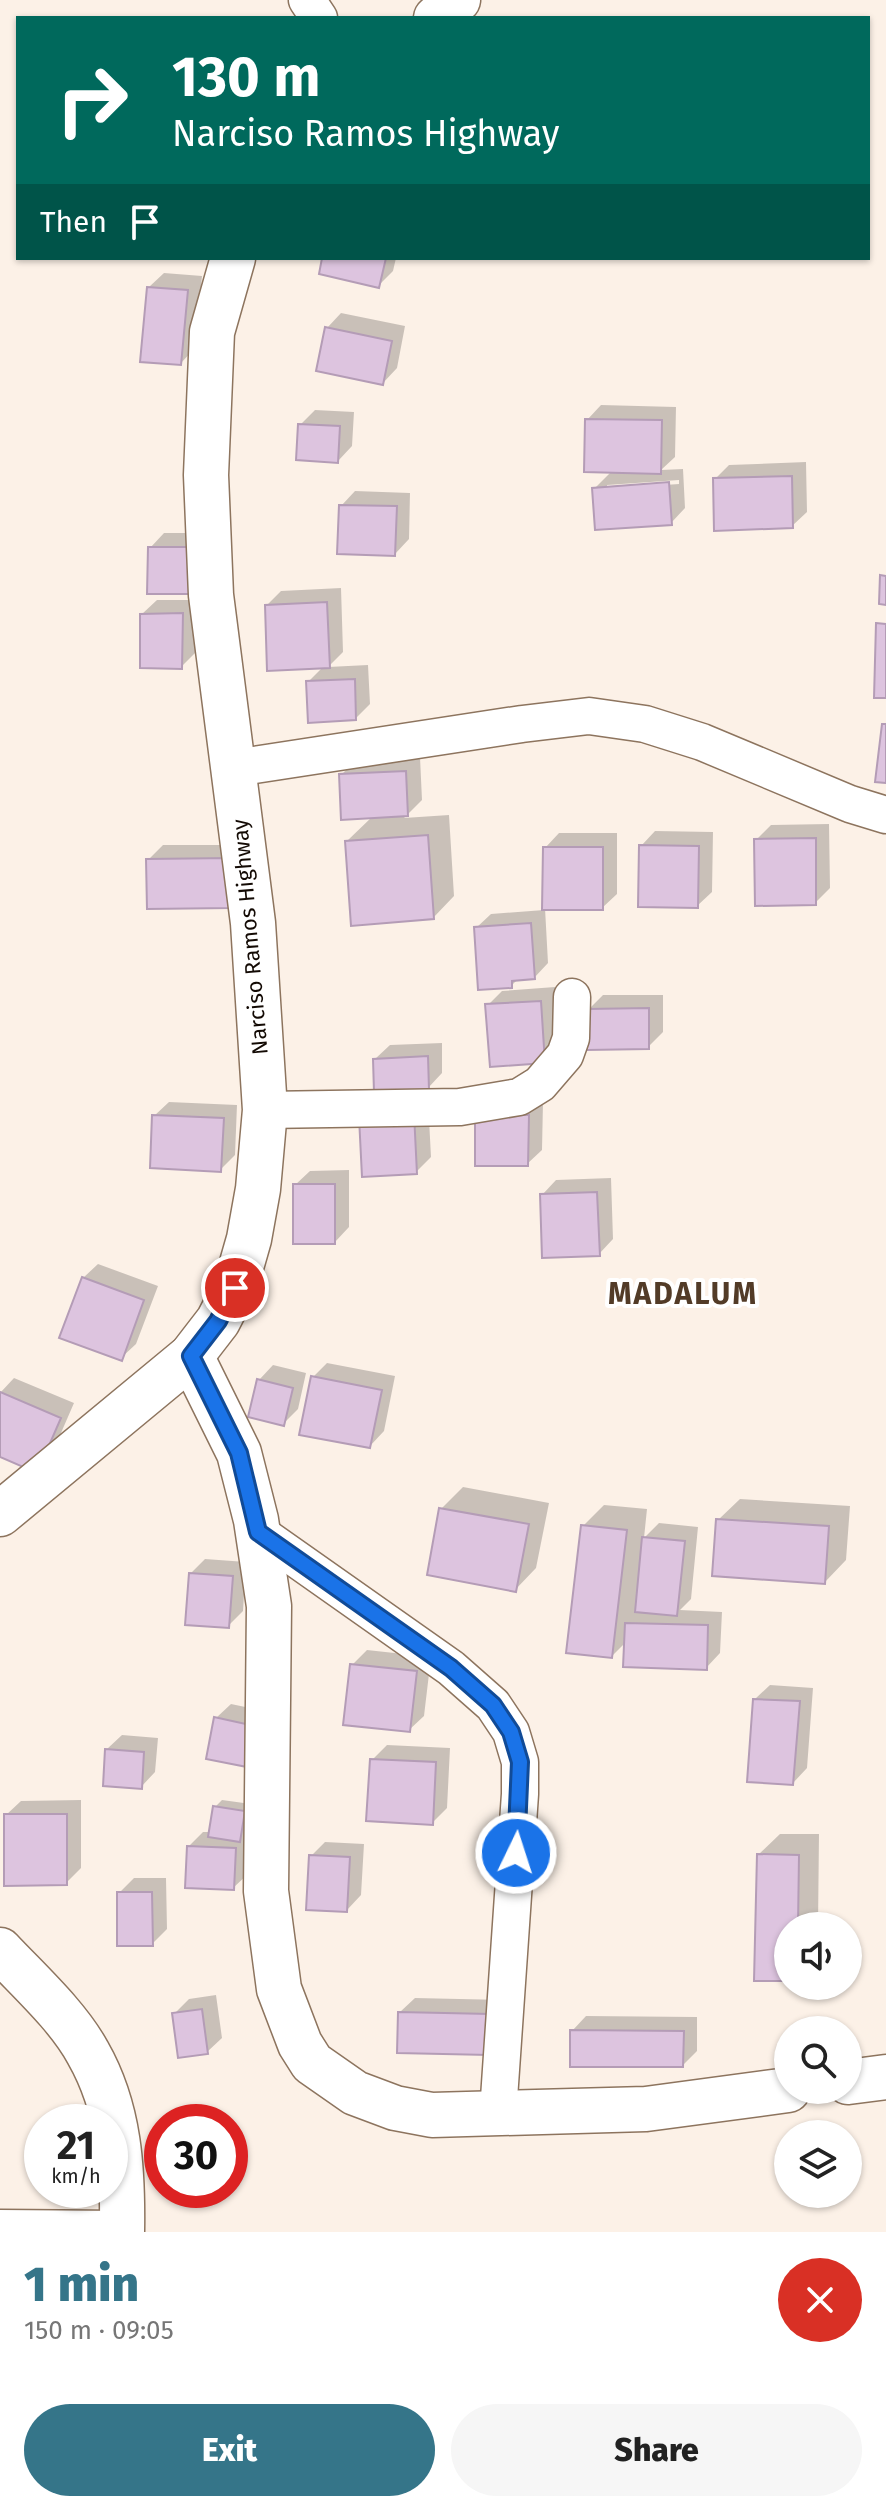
<!DOCTYPE html>
<meta charset="utf-8">
<style>
body{margin:0;font-family:"Fira Sans",sans-serif;background:#f6f6f6;color:#222;height:100vh;display:flex;flex-direction:column;font-size:30px;white-space:nowrap}
*{box-sizing:border-box;margin:0}
p{font-size:26px;color:#767676}
.icon{flex:none;width:44px;height:44px;fill:none;stroke:currentColor;stroke-width:2;stroke-linecap:round;stroke-linejoin:round}
.map{position:relative;height:2232px;overflow:hidden}
.side{display:flex;flex-direction:column;background:#fff;flex:1}
.side>*{flex:none}
.hud{position:absolute;left:16px;top:16px;width:854px;height:244px;border-radius:0px;box-shadow:0 2px 6px #0004;background:#00695c;color:#fff;overflow:hidden}
.fabs{position:absolute;left:774px;top:1912px;display:grid;gap:16px}
.fabs a{display:grid;place-items:center;width:88px;height:88px;border-radius:50%;background:#fff;box-shadow:0 2px 6px #0004;font-size:40px}
.speed{position:absolute;left:24px;top:2104px;display:flex;gap:16px;font-size:40px;font-weight:700;text-align:center}
.speed>*{display:grid;place-content:center;width:104px;height:104px;border-radius:50%;background:#fff;box-shadow:0 2px 6px #0004;line-height:1}
.speed small{font-size:20px;font-weight:400}
.speed .limit{border:12px solid #d22;background:#fff;color:#111}
.pin{position:absolute;display:grid;place-items:center;width:68px;height:68px;color:#fff;margin:-34px;border:4px solid #fff;border-radius:50%;box-shadow:0 2px 8px #0007}
.me{position:absolute;width:88px;margin:-44px;rotate:4deg;stroke-linejoin:round;filter:drop-shadow(0 0 6px #0008)}
.turn{display:flex;align-items:center;gap:28px;height:168px;padding:0 24px;font-size:36px}
.turn .icon{width:104px;height:104px;stroke-width:2.5}
.turn b{display:block;font-size:56px;line-height:68px}
.then{display:flex;align-items:center;height:76px;padding:0 24px;background:#0003;gap:16px;font-size:30px}
.round{display:grid;place-items:center;flex:none;width:84px;height:84px;border-radius:42px;background:#f6f6f6}
.head{display:flex;align-items:center;justify-content:space-between;height:136px;padding:0 24px}
h1{font-size:48px;font-weight:800;line-height:60px;color:#357589}
.action{display:flex;gap:16px;margin-top:auto;padding:16px 24px}
.action a{flex:1;height:92px;border-radius:48px;background:#357589;color:#fff;font-size:32px;font-weight:800;line-height:92px;text-align:center}
.action a+a{background:#f6f6f6;color:#222}
.map>svg:first-child{display:block}
</style>
<div class="map">
<svg width="886" height="2232" viewBox="0 0 886 2232">
<rect width="100%" height="100%" fill="#fcf1e7"/>
<path fill="#0003" fill-rule="evenodd" d="M325 258H396L393 271 378 286Z
M164 273 202 276 195 348 181 363 149 287Z
M341 313 405 326 397 368 383 383 327 328Z
M601 405 676 407 675 457 661 470 683 469 685 508 671 523 594 489 612 471 587 420ZM679 480V484L607 489V485Z
M315 410 354 412 352 446 338 461 300 425Z
M806 462 807 512 792 526 715 479 729 465Z
M355 491 410 493 409 539 395 554 341 506Z
M164 533H206L191 592 150 548Z
M341 588 343 652 328 667 368 665 370 704 356 718 308 682 324 666 267 605 281 591Z
M157 600H197L196 652 181 667 142 614Z
M420 757 422 800 404 818 449 815 454 896 433 918 347 841 373 816 341 775 356 760Z
M829 824 830 888 815 903 756 840 771 825Z
M655 831 713 832 712 892 697 906 641 846Z
M559 833H617V894L602 908H545L548 963 534 978 518 979 511 986 476 928 491 914 544 910 545 848Z
M163 845H244L230 906 148 860Z
M555 987 559 1046 544 1061 488 1005 502 991Z
M603 995H663V1032L648 1047 589 1009Z
M442 1043V1073L428 1088 375 1059 390 1045Z
M428 1100 431 1157 416 1172 361 1117Z
M492 1101 543 1102 542 1150 527 1164Z
M169 1102 237 1105 235 1155 220 1170 154 1116Z
M349 1170V1227L335 1242 295 1185 310 1171Z
M611 1178 613 1239 599 1254 542 1195 556 1180Z
M98 1264 158 1286 136 1344 121 1358 83 1278Z
M327 1363 395 1376 384 1431 370 1446 313 1377Z
M273 1365 306 1373 298 1409 283 1424 259 1380Z
M14 1378 74 1403 51 1456 0 1455V1393Z
M463 1487 549 1503 536 1568 515 1590 441 1509Z
M740 1499 850 1506 846 1560 825 1582 718 1520Z
M604 1505 647 1509 644 1538 659 1523 698 1527 691 1599 680 1610 722 1612 720 1653 706 1668 626 1642 612 1656 583 1526Z
M205 1559 246 1562 243 1611 228 1626 190 1574Z
M367 1650 431 1657 424 1716 409 1730 352 1665Z
M770 1685 813 1688 807 1768 793 1783 755 1699Z
M231 1704 269 1712 261 1750 216 1718Z
M122 1735 158 1738 155 1772 141 1787 107 1749Z
M387 1745 450 1748 447 1808 432 1823 372 1760Z
M81 1800V1868L66 1883 6 1815 21 1801Z
M222 1800 251 1804 248 1874 233 1888 189 1846 203 1832H211L215 1807Z
M780 1834H819L818 1926H788V1979L758 1855Z
M325 1842 364 1844 361 1895 347 1910 311 1856Z
M134 1878H166L167 1929 152 1944 119 1893Z
M216 1995 222 2038 207 2052 174 2014 189 1999Z
M415 1998 505 2000 489 2053 400 2012Z
M586 2016 697 2017V2051L683 2065 572 2031Z"/>
<path fill="#ddc4df" stroke="#b49cb6" stroke-width="2" d="M322 258H386L379 288 319 274Z
M147 287 188 290 181 365 140 362Z
M325 327 392 341 383 385 316 371Z
M585 419 662 420 661 474 584 472Z
M298 424 340 426 338 463 296 460Z
M792 476 793 528 714 531 713 478Z
M669 482 672 525 595 530 592 488Z
M339 505 397 506 395 556 337 554Z
M148 547H193L192 594H147Z
M880 575 886 576V605L879 604Z
M327 602 330 668 267 671 265 605Z
M183 613 182 669 140 668V614Z
M876 623 886 624V698H874Z
M355 679 356 720 308 723 306 681Z
M882 724H886V783L875 782Z
M406 771 408 816 341 820 339 774Z
M428 835 434 919 351 926 345 841Z
M816 838V905L755 906 754 839Z
M639 845 699 846 698 908 638 907Z
M543 847H603V910H542Z
M231 858V908L147 909 146 859Z
M531 923 535 979 512 981V988L478 990 474 927Z
M541 1001 545 1063 490 1067 485 1004Z
M649 1008V1049L587 1050V1009Z
M428 1056 429 1090 374 1092 373 1059Z
M414 1113 417 1174 362 1177 359 1117Z
M152 1115 224 1118 221 1172 150 1168Z
M475 1115H529L528 1166H475Z
M293 1184H335V1244H293Z
M597 1192 600 1256 542 1258 540 1194Z
M82 1277 144 1300 122 1361 59 1338Z
M311 1376 382 1390 370 1448 299 1435Z
M257 1379 293 1388 284 1426 248 1417Z
M0 1392 61 1418 37 1473 0 1457Z
M439 1508 529 1524 516 1592 427 1575Z
M716 1519 829 1526 825 1584 712 1576Z
M581 1525 627 1530 612 1658 566 1653Z
M642 1537 685 1541 677 1616 635 1612Z
M189 1573 233 1576 229 1628 185 1625Z
M625 1623 708 1625 707 1670 623 1667Z
M350 1664 417 1671 410 1732 343 1725Z
M753 1699 800 1701 793 1785 747 1782Z
M214 1717 255 1726 247 1767 206 1759Z
M105 1749 144 1752 142 1789 103 1786Z
M370 1759 436 1762 433 1825 366 1821Z
M213 1806 245 1811 240 1842 208 1837Z
M4 1814H67V1885L4 1886Z
M187 1846 236 1848 234 1890 185 1888Z
M757 1854 799 1855 798 1926H788V1981H754Z
M309 1855 350 1857 347 1912 306 1910Z
M117 1892H152L153 1946H117Z
M202 2009 208 2054 178 2058 172 2013Z
M398 2012 491 2014 489 2055 397 2053Z
M570 2030 684 2031 683 2067H570Z"/>
<g fill="none" stroke-linecap="round" stroke-linejoin="round">
<defs>
<path id="street" d="M307 0 319 18
M234 768 522 724 589 716 645 724 702 742 850 804 886 815
M265 1110 460 1107 519 1097 540 1084 565 1055 571 1038 572 997
M258 1532 451 1668 493 1705 511 1732 520 1762V1794L498 2113
M0 2228 122 2229"/>
<path id="secondary" d="M191 1356 239 1453 256 1520 269 1606 266 1891 279 1989 300 2044 312 2063 355 2093 395 2108 432 2115 646 2109 788 2090
M848 2082 886 2077"/>
<path id="highway" d="M436 18 458 0
M0 1514 191 1356 218 1321 235 1288 249 1239 258 1189 265 1110 253 923 211 595 206 475 212 332 233 258
M0 1950C29 1981 68 2016 88 2053 120 2109 123 2170 122 2232"/>
</defs>
<use href="#street" stroke="#8d745e" stroke-width="39"/>
<use href="#secondary" stroke="#8d745e" stroke-width="47"/>
<use href="#highway" stroke="#8d745e" stroke-width="47"/>
<use href="#street" stroke="#fff" stroke-width="36"/>
<use href="#secondary" stroke="#fff" stroke-width="44"/>
<use href="#highway" stroke="#fff" stroke-width="44"/>
</g>
<g fill="none" stroke-linecap="round" stroke-linejoin="round">
<defs>
<path id="route" d="M235 1288 218 1321 191 1356 239 1453 258 1532 451 1668 493 1705 511 1732 520 1762 516 1853"/>
</defs>
<use href="#route" stroke="#114b97" stroke-width="20"/>
<use href="#route" stroke="#1a73e8" stroke-width="14"/>
</g>
<g text-anchor="middle" dominant-baseline="central" stroke-width="8" stroke-linejoin="round" paint-order="stroke">
<g font-size="22" fill="#130a04" stroke="#fff">
<text transform="translate(250 937) rotate(-95)">Narciso Ramos Highway</text>
</g>
<g font-size="30" font-weight="bold" letter-spacing="2" fill="#523b27" stroke="#fff">
<text x="683" y="1294">MADALUM</text>
</g>
</g>
</svg>
<div class="fabs">
<a><svg class="icon" aria-label="sound" viewBox="0 0 24 24"><path d="M4 9h4l5-4v14l-5-4H4zM17 9q2 3 0 6"/></svg></a>
<a><svg class="icon" aria-label="search" viewBox="0 0 24 24"><circle cx="10" cy="10" r="6"/><path d="M15 15l6 6"/></svg></a>
<a><svg class="icon" aria-label="layers" viewBox="0 0 24 24"><path d="M12 4l9 5-9 5-9-5zM3 14l9 5 9-5"/></svg></a>
</div>
<div class="speed"><div>21<small>km/h</small></div><div class="limit">30</div></div>
<div class="pin" style="left:235px;top:1288px;background:#d93025"><svg class="icon" aria-label="arrive" viewBox="0 0 24 24"><path d="M6 21V4h12l-3 4 3 4H6"/></svg></div>
<svg class="me" style="left:516px;top:1853px" viewBox="-20 -20 40 40"><circle r="17" fill="#1a73e8" stroke="#fff" stroke-width="3"/><path d="M0-11L8 9 0 5-8 9z" fill="#fff"/></svg>
<div class="hud">
<div class="turn"><svg class="icon" aria-label="right" viewBox="0 0 24 24"><path d="M7 20v-9h11M14 6l5 5-5 5"/></svg><div><b>130 m</b>Narciso Ramos Highway</div></div>
<div class="then">Then<svg class="icon" aria-label="arrive" viewBox="0 0 24 24"><path d="M6 21V4h12l-3 4 3 4H6"/></svg></div>
</div>
</div>
<section class="side">
<div class="head"><div><h1>1 min</h1><p>150 m · 09:05</p></div><a class="round" style="background:#d93025;color:#fff"><svg class="icon" aria-label="close" viewBox="0 0 24 24"><path d="M6 6l12 12M18 6L6 18"/></svg></a></div>
<div class="action"><a>Exit</a><a>Share</a></div>
</section>
